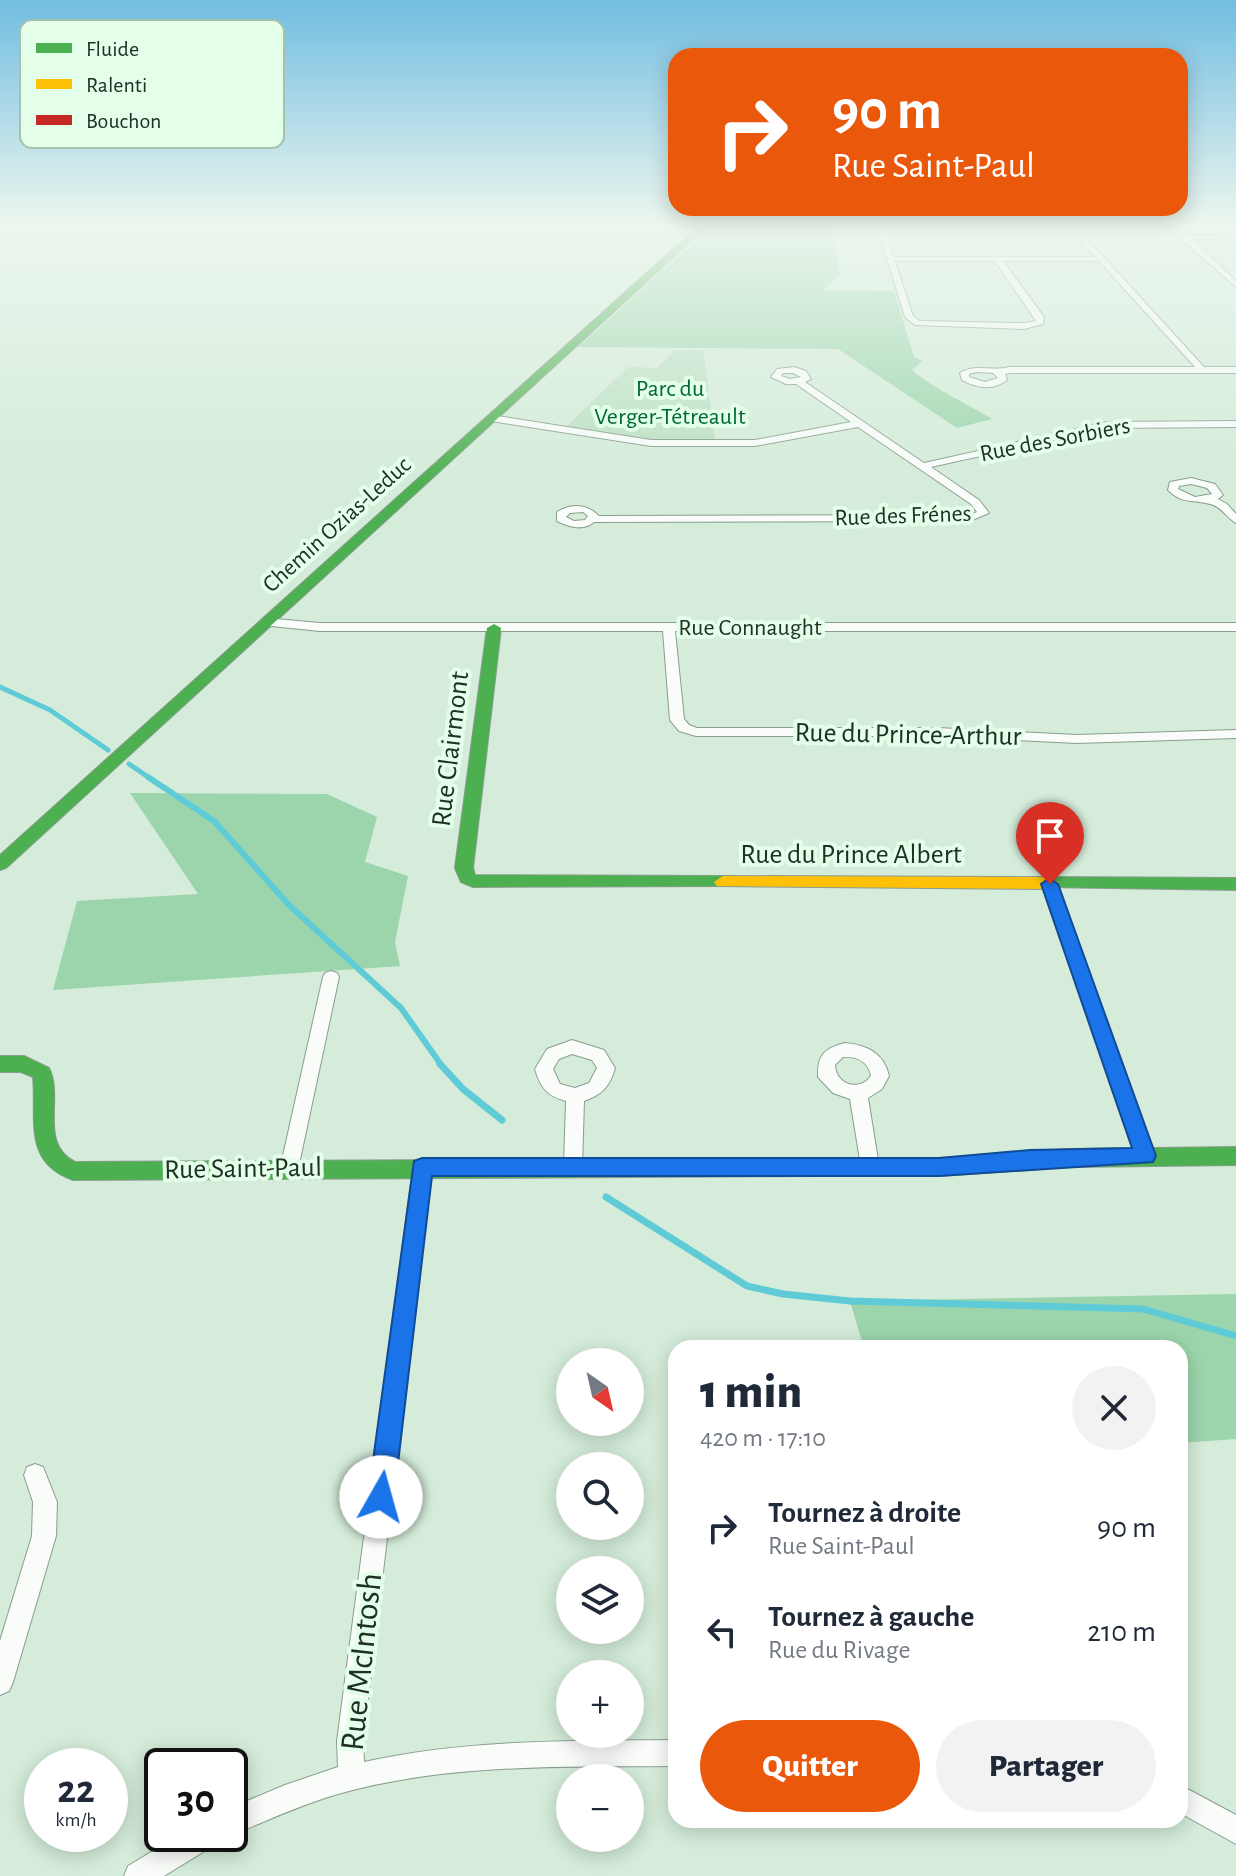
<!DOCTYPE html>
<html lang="fr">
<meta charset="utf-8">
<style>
body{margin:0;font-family:"Alegreya Sans",sans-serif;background:#f2f2f3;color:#1f2937;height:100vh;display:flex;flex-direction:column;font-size:30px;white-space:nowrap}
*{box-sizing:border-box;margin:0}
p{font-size:26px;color:#747a83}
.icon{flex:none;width:44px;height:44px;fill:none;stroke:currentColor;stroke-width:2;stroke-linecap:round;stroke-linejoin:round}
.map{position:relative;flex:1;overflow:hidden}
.side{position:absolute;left:668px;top:1340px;width:520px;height:488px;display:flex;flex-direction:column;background:#fff;border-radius:24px;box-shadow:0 4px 20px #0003}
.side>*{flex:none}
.top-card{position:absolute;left:668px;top:48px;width:520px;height:168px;border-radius:24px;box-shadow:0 4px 20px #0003;background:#ea580c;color:#fff;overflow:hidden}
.needle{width:52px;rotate:146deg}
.fabs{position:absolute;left:556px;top:1348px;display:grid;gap:16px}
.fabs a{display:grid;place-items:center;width:88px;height:88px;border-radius:50%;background:#fff;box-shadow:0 4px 20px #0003;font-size:40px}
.speed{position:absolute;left:24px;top:1748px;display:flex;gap:16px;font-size:40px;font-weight:700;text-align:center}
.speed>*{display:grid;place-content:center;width:104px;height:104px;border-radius:50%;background:#fff;box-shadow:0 4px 20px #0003;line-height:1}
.speed small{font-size:20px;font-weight:400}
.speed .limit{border:4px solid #111;border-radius:12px;background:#fff;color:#111}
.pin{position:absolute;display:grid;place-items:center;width:68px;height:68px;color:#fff;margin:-82px -34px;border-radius:50% 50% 50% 0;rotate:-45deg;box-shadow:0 0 8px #0007}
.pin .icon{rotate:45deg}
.me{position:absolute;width:88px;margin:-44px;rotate:7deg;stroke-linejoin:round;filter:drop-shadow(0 0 6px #0008)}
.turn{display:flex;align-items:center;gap:28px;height:168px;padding:0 32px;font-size:36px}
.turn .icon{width:104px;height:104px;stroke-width:2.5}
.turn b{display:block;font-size:56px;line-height:68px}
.round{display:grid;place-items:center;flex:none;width:84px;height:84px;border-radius:42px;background:#f2f2f3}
.head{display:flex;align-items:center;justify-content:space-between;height:136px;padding:0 32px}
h1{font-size:48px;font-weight:800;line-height:60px}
.primary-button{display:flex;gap:16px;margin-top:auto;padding:16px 32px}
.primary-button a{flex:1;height:92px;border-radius:48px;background:#ea580c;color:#fff;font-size:32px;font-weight:800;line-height:92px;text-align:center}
.primary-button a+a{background:#f2f2f3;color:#1f2937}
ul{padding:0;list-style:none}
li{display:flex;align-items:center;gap:24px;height:104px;padding:0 32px}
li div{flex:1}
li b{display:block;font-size:30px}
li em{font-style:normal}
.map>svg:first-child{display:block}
</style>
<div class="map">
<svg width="1236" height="1876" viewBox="0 0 1236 1876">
<rect width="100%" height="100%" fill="#d4ecd9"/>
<path fill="#bae0c3" d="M675 350H703L715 440 645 439 566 427 628 367 657 368Z"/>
<path fill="#9cd5ac" d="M713 225 831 226 840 274 823 290 894 291 914 357 923 361 912 370C937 391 965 402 992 419L957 428 838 349 578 347Z
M130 793 327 794 377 817 365 862 408 876 395 942 400 966 53 990 77 901 198 894Z
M1236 1294V1439L1180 1443V1348H864L850 1301Z"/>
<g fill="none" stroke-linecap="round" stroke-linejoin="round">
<path stroke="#5fcbd6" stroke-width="5" d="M0 687 50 710 108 750
M129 764 151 779"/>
<path stroke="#5fcbd6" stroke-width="6" d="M148 777 214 821 288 904 401 1008 442 1066"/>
<path stroke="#5fcbd6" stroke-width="7" d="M440 1064 463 1089 502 1120
M606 1197 747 1286 783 1294 850 1301 1143 1309 1236 1336"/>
<defs>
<path id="street" d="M876 223H883L894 257H1095L1068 227 966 223 1152 224 1177 227 1188 235 1236 236V240L1193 239 1236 281V287L1172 231 1076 227 1204 367H1236V373H1010L1005 374 1007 380C993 391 977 388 962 380L960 373C976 363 992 372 1009 367H1195L1099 261H1003L1044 317 1043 324 1024 329 915 325 905 317ZM895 261H995L1036 321 1024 323 920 321 913 316ZM977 372 993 373 998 378 985 382 969 377V374Z
M794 367 806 371 811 379 805 382 924 463 1107 422 1236 421V427L1107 428 931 467 979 500 989 513 970 521 594 522C584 531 569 527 557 521V512C572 503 587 504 599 516L969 515 977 512 971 504 858 427 755 446H651L491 421 486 418 491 415 651 440H755L851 422 796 384H786L771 377 777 369ZM783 373H793L801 377 790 379 781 376ZM583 512 588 516 585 520 574 521 566 517 570 513Z
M1191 478 1215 484 1223 495 1218 499 1227 504 1236 514V523C1227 518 1221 506 1210 504 1193 499 1183 505 1168 490L1170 482ZM1191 484 1207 488 1212 494 1195 497 1178 489 1179 486Z
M265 618 320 623H1236V631H675L684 719 689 725 697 728H937L1077 735 1236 730V738L1077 743 937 736H696L679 731 670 720 663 631H320L261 625 259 622Z
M1050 879 1058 884 1154 1156 1152 1161 1145 1164 1138 1161 1136 1156 1042 884Z
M331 971 337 973 339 977 298 1169 296 1175 289 1177 282 1175 280 1169 323 977 325 973Z
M572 1040 604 1050 615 1068C610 1086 602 1095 584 1101L582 1166 580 1172 573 1174 566 1172 564 1166 566 1101C547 1096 540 1087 535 1069L547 1049ZM572 1054 592 1060 597 1068 589 1083 575 1088 560 1084 553 1069 559 1059Z
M845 1043C867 1045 884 1053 889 1076L882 1089 868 1098 879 1166 877 1172 870 1174 863 1172 861 1166 850 1099 833 1093 818 1077C817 1056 824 1048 845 1043ZM843 1057C857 1056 868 1061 871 1076 859 1092 836 1085 835 1065Z
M422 1159 429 1161 431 1167 363 1741 364 1762C467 1739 572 1741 676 1740V1766C564 1767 447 1763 338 1794 300 1805 266 1821 230 1836L226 1834H230V1808L285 1785 338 1767 337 1741 413 1167 415 1161Z
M35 1464 43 1467 57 1502 56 1536 13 1682 9 1691 0 1695V1641L32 1536 33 1502 24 1475 27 1467Z
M1180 1785 1236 1815V1844L1180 1813Z
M181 1834H220L216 1844 164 1876H124L128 1866Z"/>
<path id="fast" d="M702 223H711L6 868 0 870V855Z
M494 624 501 628 473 868 475 875 723 876 732 882 729 886 473 887 461 882 455 868 487 628Z
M1050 877 1236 878V890L1044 887 1041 883 1044 879Z
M0 1056H24L49 1068C64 1098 38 1143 75 1162L826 1158 834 1161 837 1167 834 1173 826 1176 73 1180C22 1162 37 1119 33 1077L21 1072H0Z
M1236 1147V1165L1070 1167 1063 1164 1059 1158 1063 1152 1070 1149Z"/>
<path id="slow" d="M723 876 1050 877 1059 883 1050 889 717 886 714 882Z"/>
<path id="jam" d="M1070 1149 1077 1152 1081 1158 1077 1164 1070 1167 939 1176H826L818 1173 815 1167 818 1161 826 1158H939Z"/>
</defs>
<use href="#street" stroke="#8a9d8f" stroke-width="2"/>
<use href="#fast" stroke="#8a9d8f" stroke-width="2"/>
<use href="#slow" stroke="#8a9d8f" stroke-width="2"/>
<use href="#jam" stroke="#8a9d8f" stroke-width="2"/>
<use href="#street" fill="#f9fcf9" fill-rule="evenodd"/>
<use href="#fast" fill="#4caf50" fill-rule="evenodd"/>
<use href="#slow" fill="#ffc107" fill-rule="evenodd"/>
<use href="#jam" fill="#c62828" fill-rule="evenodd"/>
</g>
<linearGradient id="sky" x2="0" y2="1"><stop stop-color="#71bde1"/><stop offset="0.46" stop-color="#ecf6ee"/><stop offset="1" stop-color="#ecf6ee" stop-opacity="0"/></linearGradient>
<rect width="1236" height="486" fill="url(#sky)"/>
<path fill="#1a73e8" stroke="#114b97" stroke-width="2" d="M1050 878 1058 884 1156 1156 1153 1162 939 1176H432L394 1497 390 1506 381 1510 371 1506 368 1497 414 1161 422 1158H939L1030 1150 1132 1148 1041 884Z"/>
<g text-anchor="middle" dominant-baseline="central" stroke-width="8" stroke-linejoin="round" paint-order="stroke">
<g font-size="24" fill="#006833" stroke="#e3fee9">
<text x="670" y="389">Parc du<tspan x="670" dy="28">Verger-Tétreault</tspan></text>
</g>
<g font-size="24" fill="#203124" stroke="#e3fee9">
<text transform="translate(1055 440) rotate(-11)">Rue des Sorbiers</text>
<text transform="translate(903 516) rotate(-2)">Rue des Frénes</text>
<text transform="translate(337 525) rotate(-42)">Chemin Ozias-Leduc</text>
<text x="750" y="628">Rue Connaught</text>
</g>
<g font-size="28" fill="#203124" stroke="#e3fee9">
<text transform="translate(908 735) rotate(1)">Rue du Prince-Arthur</text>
<text transform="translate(451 749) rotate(-83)">Rue Clairmont</text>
<text x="851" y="855">Rue du Prince Albert</text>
<text transform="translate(243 1169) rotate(-1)">Rue Saint-Paul</text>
</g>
<g font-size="34" fill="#203124" stroke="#e3fee9">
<text transform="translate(362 1662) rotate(-84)">Rue McIntosh</text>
</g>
</g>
<rect x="20" y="20" width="264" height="128" rx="12" fill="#e3fee9" stroke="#a8c0ae" stroke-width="2"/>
<rect x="36" y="43" width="36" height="10" fill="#4caf50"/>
<rect x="36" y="79" width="36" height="10" fill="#ffc107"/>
<rect x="36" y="115" width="36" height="10" fill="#c62828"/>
<g font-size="22" fill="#203124">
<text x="86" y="56">Fluide</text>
<text x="86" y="92">Ralenti</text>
<text x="86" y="128">Bouchon</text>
</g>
</svg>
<div class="fabs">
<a><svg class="needle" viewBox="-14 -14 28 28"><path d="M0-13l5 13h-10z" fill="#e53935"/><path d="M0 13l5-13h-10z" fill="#747a83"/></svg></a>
<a><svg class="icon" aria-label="search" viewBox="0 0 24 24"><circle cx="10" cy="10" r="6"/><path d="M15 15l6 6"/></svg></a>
<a><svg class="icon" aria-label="layers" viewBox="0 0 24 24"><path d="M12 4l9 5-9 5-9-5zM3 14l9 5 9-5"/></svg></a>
<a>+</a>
<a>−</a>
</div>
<div class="speed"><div>22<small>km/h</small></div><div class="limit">30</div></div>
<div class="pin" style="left:1050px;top:884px;background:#d93025"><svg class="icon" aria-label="arrive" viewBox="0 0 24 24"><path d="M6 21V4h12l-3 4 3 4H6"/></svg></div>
<svg class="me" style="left:381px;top:1497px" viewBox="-20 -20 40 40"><circle r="19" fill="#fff"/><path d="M0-13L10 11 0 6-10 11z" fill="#1a73e8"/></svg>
<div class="top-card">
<div class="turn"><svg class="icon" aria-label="right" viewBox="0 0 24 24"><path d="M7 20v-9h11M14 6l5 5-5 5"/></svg><div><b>90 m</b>Rue Saint-Paul</div></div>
</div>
<section class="side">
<div class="head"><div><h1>1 min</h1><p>420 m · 17:10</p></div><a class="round"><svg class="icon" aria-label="close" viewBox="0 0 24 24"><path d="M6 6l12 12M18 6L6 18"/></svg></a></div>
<ul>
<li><svg class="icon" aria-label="right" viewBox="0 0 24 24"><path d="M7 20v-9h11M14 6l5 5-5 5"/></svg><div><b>Tournez à droite</b><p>Rue Saint-Paul</p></div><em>90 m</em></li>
<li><svg class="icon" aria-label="left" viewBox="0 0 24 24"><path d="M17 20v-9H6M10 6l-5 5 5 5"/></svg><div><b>Tournez à gauche</b><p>Rue du Rivage</p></div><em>210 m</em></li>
</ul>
<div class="primary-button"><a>Quitter</a><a>Partager</a></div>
</section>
</div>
